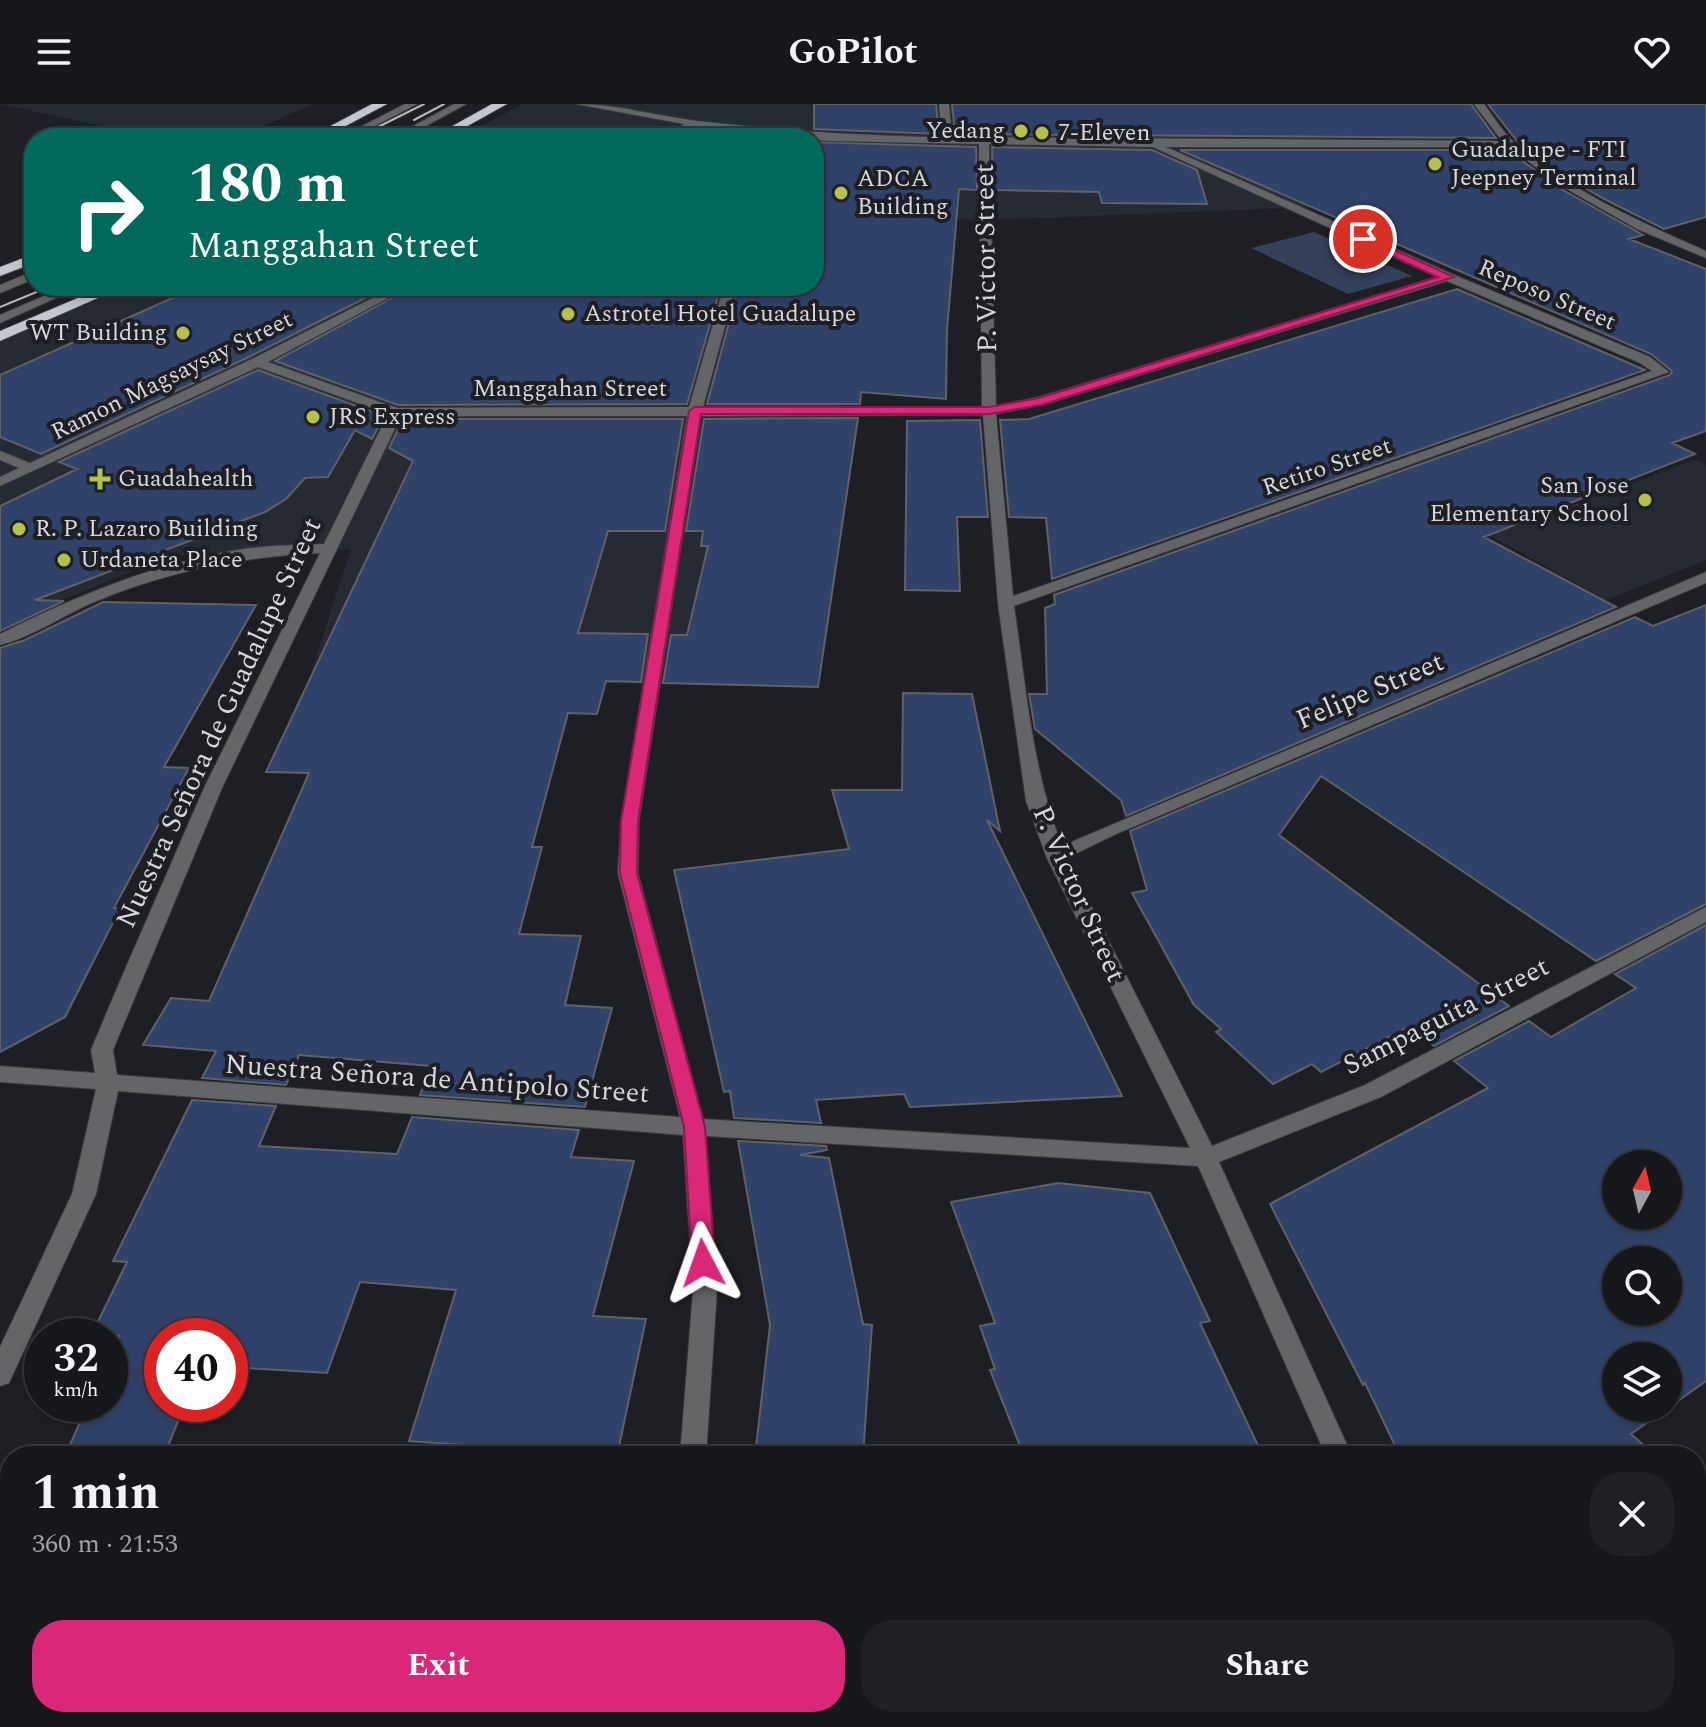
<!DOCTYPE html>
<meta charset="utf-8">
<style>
body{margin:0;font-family:Spectral,serif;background:#1f2024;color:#f1f3f6;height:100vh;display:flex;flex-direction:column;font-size:30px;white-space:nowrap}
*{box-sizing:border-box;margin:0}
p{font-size:26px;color:#9e9fa3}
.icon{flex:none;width:44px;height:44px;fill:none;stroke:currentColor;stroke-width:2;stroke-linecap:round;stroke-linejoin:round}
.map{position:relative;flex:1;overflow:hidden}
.panel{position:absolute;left:0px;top:1342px;width:1706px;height:282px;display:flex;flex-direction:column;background:#16171b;border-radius:32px 32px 0 0;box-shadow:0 4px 12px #0003,0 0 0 2px #35363a}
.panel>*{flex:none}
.hud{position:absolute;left:24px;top:24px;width:800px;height:168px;border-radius:32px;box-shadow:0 4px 12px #0003,0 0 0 2px #35363a;background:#00695c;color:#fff;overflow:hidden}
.needle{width:52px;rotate:8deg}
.buttons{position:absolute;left:1602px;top:1046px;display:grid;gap:16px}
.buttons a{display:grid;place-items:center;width:80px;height:80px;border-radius:50%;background:#16171b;box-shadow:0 4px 12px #0003,0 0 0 2px #35363a;font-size:40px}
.speed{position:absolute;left:24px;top:1214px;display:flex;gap:16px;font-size:40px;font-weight:700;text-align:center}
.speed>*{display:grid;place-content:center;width:104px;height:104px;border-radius:50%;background:#16171b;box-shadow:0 4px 12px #0003,0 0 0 2px #35363a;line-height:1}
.speed small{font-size:20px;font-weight:400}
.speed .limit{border:12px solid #d22;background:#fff;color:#111}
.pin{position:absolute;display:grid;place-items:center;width:68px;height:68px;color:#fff;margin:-34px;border:4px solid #fff;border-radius:50%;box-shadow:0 2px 8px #0007}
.me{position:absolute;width:88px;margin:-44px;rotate:356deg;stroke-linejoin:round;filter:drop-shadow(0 0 6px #0008)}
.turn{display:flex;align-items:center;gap:28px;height:168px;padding:0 32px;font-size:36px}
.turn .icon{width:104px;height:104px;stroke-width:2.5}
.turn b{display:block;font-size:56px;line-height:68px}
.round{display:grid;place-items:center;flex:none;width:84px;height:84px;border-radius:32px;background:#1f2024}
.overview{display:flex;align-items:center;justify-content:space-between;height:136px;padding:0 32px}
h1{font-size:48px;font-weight:700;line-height:60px}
.action{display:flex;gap:16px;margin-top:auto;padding:16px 32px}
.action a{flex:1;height:92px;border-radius:32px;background:#db2777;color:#fff;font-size:32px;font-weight:700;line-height:92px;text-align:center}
.action a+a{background:#1f2024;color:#f1f3f6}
header{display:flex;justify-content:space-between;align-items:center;height:104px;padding:0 32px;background:#16171b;font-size:36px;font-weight:700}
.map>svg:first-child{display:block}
</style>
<header><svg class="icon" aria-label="menu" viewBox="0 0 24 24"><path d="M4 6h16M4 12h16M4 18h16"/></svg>GoPilot<svg class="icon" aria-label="heart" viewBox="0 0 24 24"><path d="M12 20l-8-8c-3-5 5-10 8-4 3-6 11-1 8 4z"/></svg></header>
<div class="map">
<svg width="1706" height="1623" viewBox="0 0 1706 1623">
<rect width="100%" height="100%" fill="#1d1f24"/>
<path fill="#262a33" d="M0 0H312L238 34H159Z
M523 0H1467L1492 33 1543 72 1394 80 1309 103 1046 114 865 117 839 294 818 583 309 574 351 445 168 452 0 522V231L123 182H814V34H458Z
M1695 356 1706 361V456L1606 496 1489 431Z"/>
<path fill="#34415b" d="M1314 128 1412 172 1348 190 1251 144Z"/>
<path fill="#31426a" stroke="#5e6166" stroke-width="2" fill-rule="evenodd" d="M814 0H936L939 30 814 25Z
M952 0H1471L1496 34 955 30Z
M1488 0H1706V113L1664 125 1608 97 1560 70 1517 37Z
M814 38 976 43 977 86 959 85 947 226 946 295 861 288 860 300H707L739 182H814Z
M992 43 1152 46 1197 66 1207 100 1102 99 1099 88 993 86Z
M1180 46H1507L1563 86 1643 131 1629 135 1706 165V327L1672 339 1695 350 1484 433 1616 503 1126 712 1121 696 1035 625 1029 590H1047L1045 504 1055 500 1054 491 1670 271 1672 267 1651 250Z
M199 182H389L251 252 41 350 0 333V271Z
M414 182H721L687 300 398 301 275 257Z
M1457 185 1645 266 1052 475 1046 414 1009 413 1000 316 1029 315Z
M258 266 384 312 372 335 355 326 328 373 305 374 286 395 265 408 35 496 64 497 0 527V402L77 365 59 358Z
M858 314 818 583 663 579 671 531H687L708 442H701L703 427H686L704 315Z
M403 315H683L665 427H608L578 529 648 530 641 578 606 577 597 610 568 609 532 743H542L519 830 581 832 565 901 612 904 585 1003 420 991 431 962 299 951 286 981 202 974 216 947 143 941 171 894 209 897 309 669 266 668 413 357 389 344Z
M980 316 988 413H957L960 487 905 486 907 317Z
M103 498 256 501 164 663 189 664 114 804 120 805 65 913 0 948V544L25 536Z
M1706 501V800L1596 857 1321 672 1279 731 1509 902 1434 942 1410 922 1321 968 1312 960 1273 980 1216 928 1221 925 1194 901 1132 789 1147 786 1130 727 1635 513 1653 522Z
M903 589 972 590 1000 727 987 716 1122 992 910 1003 904 990 816 996 821 1019 734 1014 730 987 724 988 674 766 849 745 832 686H902Z
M1706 821V1277L1668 1304V1252H1616V1304H1668L1631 1330 1656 1352H1400L1365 1279 1363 1281 1270 1100 1488 984 1454 957 1529 917 1551 933 1636 884 1615 870ZM1616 1060H1668V1112H1616ZM1616 1156H1668V1208H1616Z
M192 996 276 1002 259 1042 397 1050 412 1013 579 1026 571 1053 634 1057 593 1212 646 1215 617 1352 409 1337 456 1186 360 1178 327 1269 230 1263V1232H162V1300H185L164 1352H65L88 1300H110V1252L119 1232H91L127 1158 113 1157Z
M738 1037 826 1042 827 1046 800 1051 829 1054 863 1220 872 1221 863 1352H755L770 1221Z
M1058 1079 1150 1089 1210 1217 1200 1219 1263 1352H1024L990 1266 995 1265 980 1222 995 1219 951 1098Z"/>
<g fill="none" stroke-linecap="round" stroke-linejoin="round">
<defs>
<path id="minor" d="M405 0H417L352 34H339Z
M454 0H466L404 34H391Z
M576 0C617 0 657 12 697 17 780 26 859 32 942 33L939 0H949L952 33 1502 37 1474 0H1484C1494 13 1503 29 1515 39 1570 87 1640 118 1706 147V154L1637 125 1565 84 1508 43H1166L1452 170 1650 253 1669 268 1014 502C1026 583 1032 665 1062 742L1706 468V479L1114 731 1067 754 1212 1042 1365 981 1706 803V818L1381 993 1219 1058 1352 1352H1326L1198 1062 706 1032 717 1186 706 1352H680L693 1186 683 1031 118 987 96 1090 9 1279 0 1282V1243L72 1090 96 985 0 978V962L95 969 91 946 120 877 204 684 320 449C240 453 168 467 94 498 64 511 32 533 0 541V530C78 491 158 458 244 445 271 441 298 441 324 440L388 310 258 263 0 382V373L19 364 0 356V347L30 359 252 255 396 182H411L268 258 397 304 689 303 724 182H736L703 303H982L979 40 828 37 695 22 675 34H663L684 20ZM989 40 1153 43 1437 173 1039 293 996 302ZM1447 177 1640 259 1652 267 1013 492 996 310 1046 300ZM983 311 998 500 1026 697 1046 752 1190 1044 703 1015 638 769 639 717 701 312ZM401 312H687L621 717 618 769 680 1013 117 971 113 946 222 684Z
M34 167V175L0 189V181Z
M67 182H83L0 219V211Z
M1706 1395V1424L1696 1428V1399Z
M630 1614H660L658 1623H628Z
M1424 1614H1454L1455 1623H1425Z"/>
<path id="highway" d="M372 0H387L323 34H308Z
M492 0H507L446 34H431Z
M34 150V159L0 172V163Z
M106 182H125L0 237V227Z"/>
</defs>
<use href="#minor" stroke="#37393d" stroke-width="2"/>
<use href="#highway" stroke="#37393d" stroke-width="2"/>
<use href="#minor" fill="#636567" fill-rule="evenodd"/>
<use href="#highway" fill="#c4c7cd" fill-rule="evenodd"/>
<path stroke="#b8babe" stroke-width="2" d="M414 16 444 0
M356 34 424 0
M0 203 51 182"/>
</g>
<path fill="#db2777" stroke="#8e194d" stroke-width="2" d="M1359 133H1366L1454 173 1041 301 989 310H701L638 717 637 769 705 1023 715 1159 711 1166 703 1168 696 1166 692 1159 684 1023 620 769 621 717 689 307 695 303H989L1039 294 1438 173 1359 137Z"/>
<g fill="#b5c249" stroke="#1d1f24" stroke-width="3">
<circle cx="1021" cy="27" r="8"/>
<circle cx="1042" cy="29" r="8"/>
<circle cx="1435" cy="60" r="8"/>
<circle cx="841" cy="89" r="8"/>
<circle cx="568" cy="210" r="8"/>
<circle cx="183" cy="229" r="8"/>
<circle cx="313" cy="313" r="8"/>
<path d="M96 363h8v8h8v8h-8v8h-8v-8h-8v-8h8z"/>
<circle cx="1645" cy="396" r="8"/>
<circle cx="19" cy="425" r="8"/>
<circle cx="64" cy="456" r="8"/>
</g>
<g text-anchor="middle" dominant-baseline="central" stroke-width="8" stroke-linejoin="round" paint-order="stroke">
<g font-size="24" fill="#d5d7da" stroke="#1d1f24" text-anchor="start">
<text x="1005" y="27" text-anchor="end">Yedang</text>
<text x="1058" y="29">7-Eleven</text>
<text x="1451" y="46">Guadalupe - FTI<tspan x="1451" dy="28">Jeepney Terminal</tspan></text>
<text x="857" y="75">ADCA<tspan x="857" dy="28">Building</tspan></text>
<text x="584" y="210">Astrotel Hotel Guadalupe</text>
<text x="167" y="229" text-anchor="end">WT Building</text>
<text x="329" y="313">JRS Express</text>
<text x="118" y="375">Guadahealth</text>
<text x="1629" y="382" text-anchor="end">San Jose<tspan x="1629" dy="28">Elementary School</tspan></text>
<text x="35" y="425">R. P. Lazaro Building</text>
<text x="80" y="456">Urdaneta Place</text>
</g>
<g font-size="24" fill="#d5d7da" stroke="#1d1f24">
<text transform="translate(1547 191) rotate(23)">Reposo Street</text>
<text transform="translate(172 272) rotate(-26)">Ramon Magsaysay Street</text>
<text x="570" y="285">Manggahan Street</text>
<text transform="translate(1327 363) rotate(-19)">Retiro Street</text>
</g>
<g font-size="28" fill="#d5d7da" stroke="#1d1f24">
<text transform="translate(986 154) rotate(-91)">P. Victor Street</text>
<text transform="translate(1370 587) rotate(-23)">Felipe Street</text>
<text transform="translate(219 619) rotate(-65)">Nuestra Señora de Guadalupe Street</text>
<text transform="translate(1079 790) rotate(66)">P. Victor Street</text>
<text transform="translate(1446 912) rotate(-27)">Sampaguita Street</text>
<text transform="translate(437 975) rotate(4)">Nuestra Señora de Antipolo Street</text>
</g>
</g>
</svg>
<div class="buttons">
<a><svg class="needle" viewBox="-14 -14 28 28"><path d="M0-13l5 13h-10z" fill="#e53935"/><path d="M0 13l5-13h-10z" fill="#9e9fa3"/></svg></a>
<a><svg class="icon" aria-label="search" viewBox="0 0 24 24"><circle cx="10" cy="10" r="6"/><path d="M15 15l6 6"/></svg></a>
<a><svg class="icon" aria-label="layers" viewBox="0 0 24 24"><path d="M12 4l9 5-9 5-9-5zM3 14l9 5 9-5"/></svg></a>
</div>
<div class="speed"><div>32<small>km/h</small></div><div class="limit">40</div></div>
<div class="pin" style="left:1363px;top:135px;background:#d93025"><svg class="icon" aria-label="arrive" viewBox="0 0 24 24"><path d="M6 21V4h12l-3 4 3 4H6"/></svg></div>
<svg class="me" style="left:703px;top:1159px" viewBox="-20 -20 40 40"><path d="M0-17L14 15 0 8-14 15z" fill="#db2777" stroke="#fff" stroke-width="4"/></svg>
<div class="hud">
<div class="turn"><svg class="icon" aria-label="right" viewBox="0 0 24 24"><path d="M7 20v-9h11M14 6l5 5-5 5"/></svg><div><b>180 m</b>Manggahan Street</div></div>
</div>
<section class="panel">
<div class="overview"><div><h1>1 min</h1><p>360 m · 21:53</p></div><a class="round"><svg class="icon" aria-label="close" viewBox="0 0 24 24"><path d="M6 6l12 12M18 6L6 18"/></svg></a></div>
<div class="action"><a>Exit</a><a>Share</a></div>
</section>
</div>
